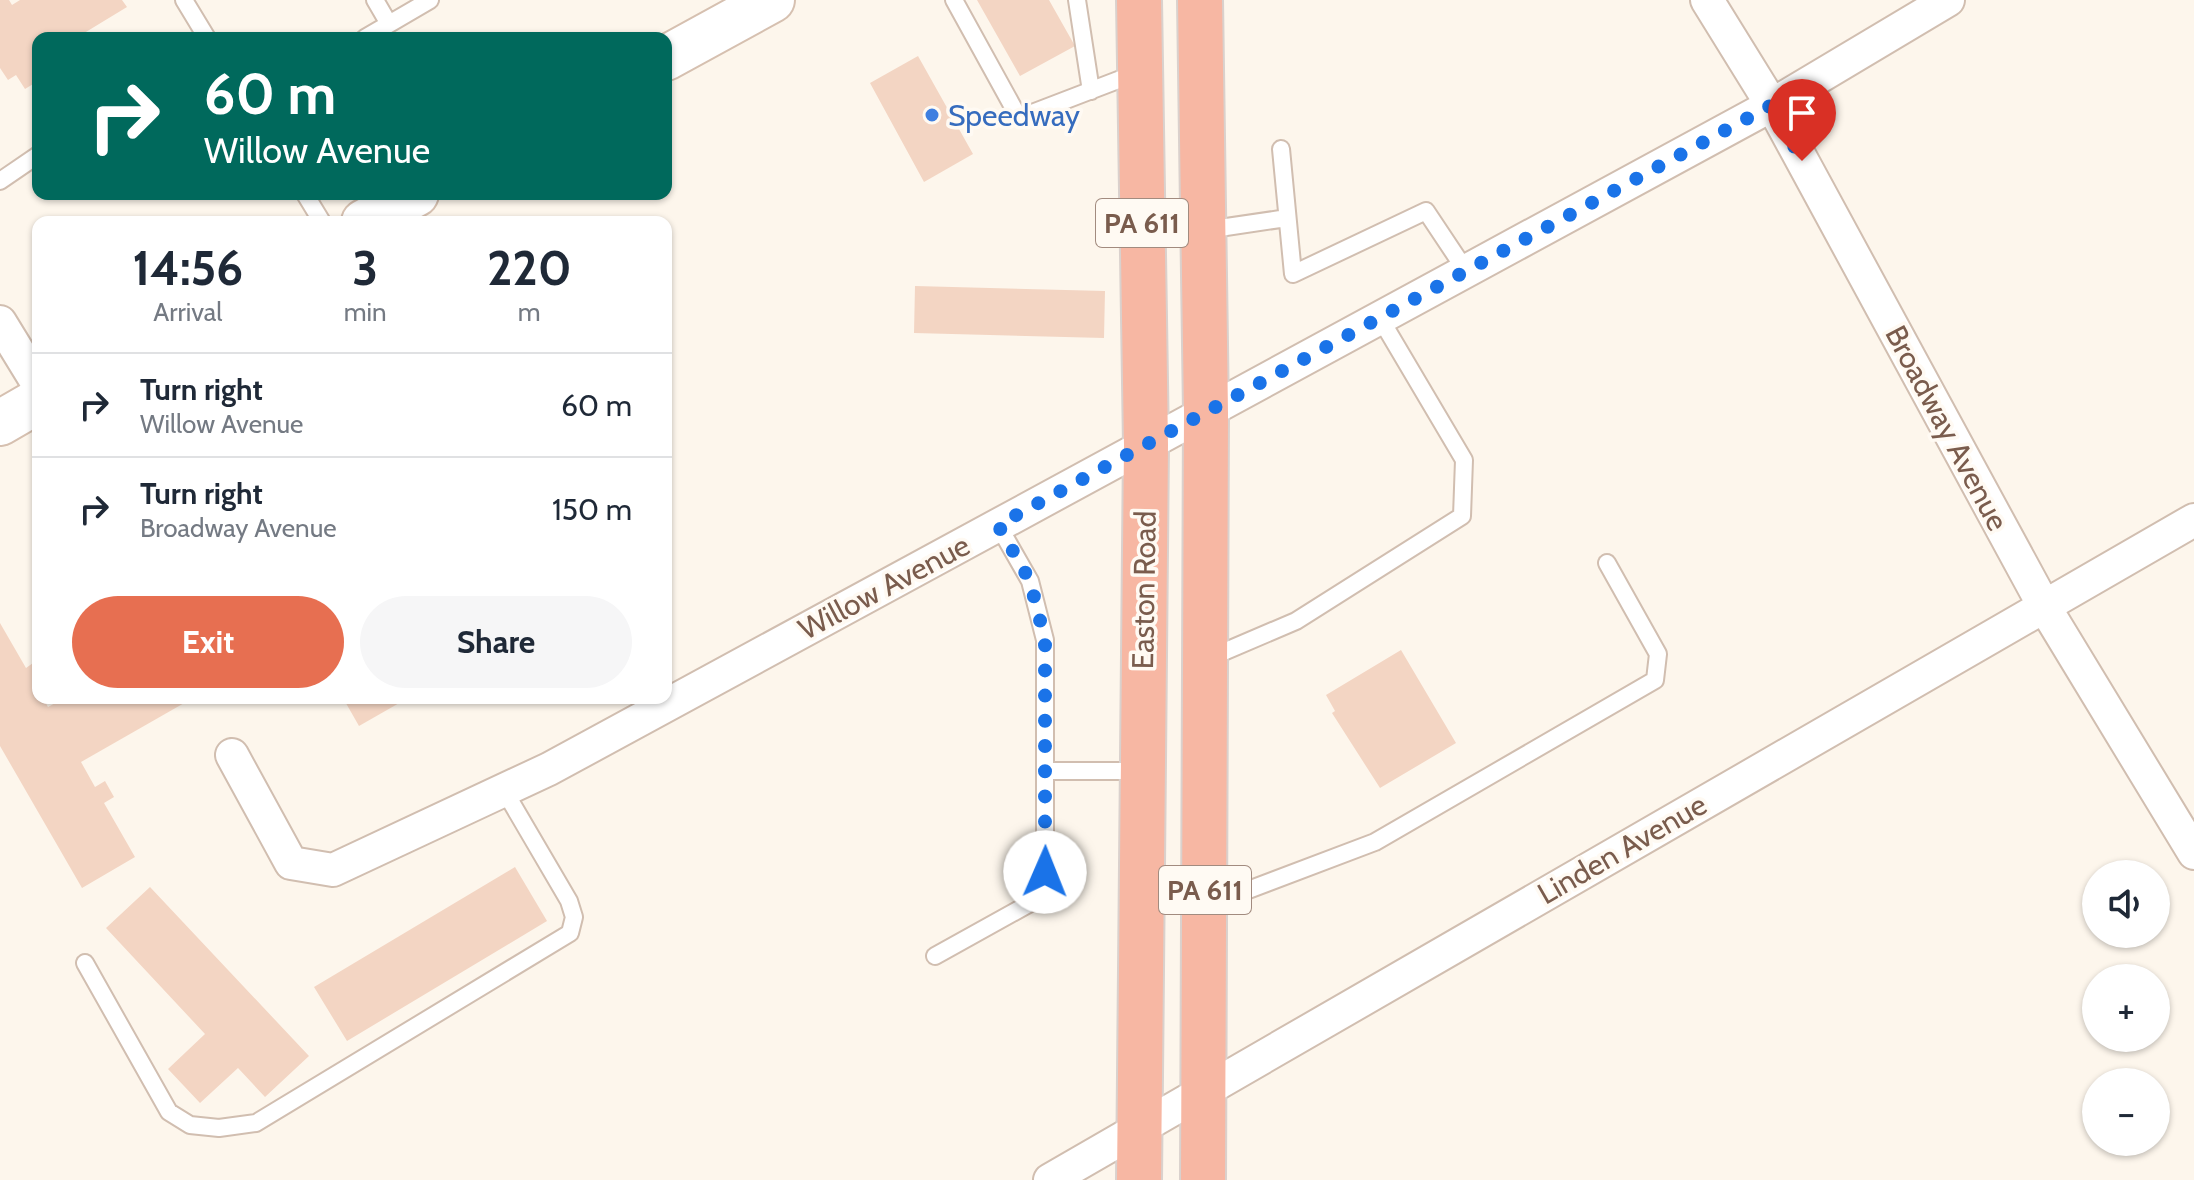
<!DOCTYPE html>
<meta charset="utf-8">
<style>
body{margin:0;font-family:Cabin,sans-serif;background:#f6f6f7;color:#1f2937;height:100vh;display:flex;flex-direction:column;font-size:30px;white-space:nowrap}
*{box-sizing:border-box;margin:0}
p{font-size:26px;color:#747a83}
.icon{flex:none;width:44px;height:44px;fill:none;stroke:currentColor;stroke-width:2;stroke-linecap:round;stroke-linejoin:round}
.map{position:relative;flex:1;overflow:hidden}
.drawer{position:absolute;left:32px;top:216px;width:640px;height:488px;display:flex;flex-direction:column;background:#fff;border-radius:16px;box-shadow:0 2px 6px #0004}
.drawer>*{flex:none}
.guide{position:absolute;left:32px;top:32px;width:640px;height:168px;border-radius:16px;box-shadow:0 2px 6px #0004;background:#00695c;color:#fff;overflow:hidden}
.buttons{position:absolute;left:2082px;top:860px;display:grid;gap:16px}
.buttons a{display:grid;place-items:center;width:88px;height:88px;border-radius:50%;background:#fff;box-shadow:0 2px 6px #0004;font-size:40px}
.pin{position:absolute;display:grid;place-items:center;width:68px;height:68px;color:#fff;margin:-82px -34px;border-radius:50% 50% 50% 0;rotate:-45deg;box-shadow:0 0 8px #0007}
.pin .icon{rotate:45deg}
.me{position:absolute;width:88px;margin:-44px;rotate:1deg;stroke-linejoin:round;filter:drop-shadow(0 0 6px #0008)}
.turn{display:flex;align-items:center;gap:28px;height:168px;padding:0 40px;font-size:36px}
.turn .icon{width:104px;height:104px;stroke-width:2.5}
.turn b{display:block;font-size:56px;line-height:68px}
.eta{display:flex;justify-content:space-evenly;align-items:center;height:136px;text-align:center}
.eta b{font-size:48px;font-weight:800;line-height:56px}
.primary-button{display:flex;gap:16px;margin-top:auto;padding:16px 40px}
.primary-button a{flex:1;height:92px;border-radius:48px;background:#e76f51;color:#fff;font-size:32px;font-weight:800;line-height:92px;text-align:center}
.primary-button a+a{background:#f6f6f7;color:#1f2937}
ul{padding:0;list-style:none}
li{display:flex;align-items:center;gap:24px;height:104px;padding:0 40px;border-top:2px solid #e0e1e3}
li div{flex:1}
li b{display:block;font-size:30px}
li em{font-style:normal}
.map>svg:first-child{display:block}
</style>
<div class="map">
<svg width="2194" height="1180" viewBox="0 0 2194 1180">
<rect width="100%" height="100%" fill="#fdf6ec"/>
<path fill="#f3d5c3" d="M0 0H9L12 5 20 0H122L127 7 76 38H38V81L25 89 16 75 8 80 0 68Z
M977 0H1049L1075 46 1020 76Z
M918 56 973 154 924 182 870 83Z
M915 286 1105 291 1104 338 914 333Z
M0 623 26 668 33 663 38 671V681L35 683 38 689V698H43L48 707 64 698H193L81 762 95 787 105 781 114 797 104 803 135 857 82 888 0 746Z
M1401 650 1456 743 1380 788 1332 713 1335 711 1326 695Z
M343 698H408L359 726Z
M515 867 547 921 347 1041 314 987Z
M150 887 309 1056 265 1097 238 1068 200 1103 168 1069 205 1034 106 928Z"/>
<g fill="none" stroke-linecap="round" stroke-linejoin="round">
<defs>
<path id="lane" d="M184 0 207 38
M375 0 389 24
M954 0 1019 118 1139 72
M1077 0 1091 91
M365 38 430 0
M1281 149 1293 274 1426 211 1466 271
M0 181 38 155
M305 194 322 222
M1206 230 1287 218
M1207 659 1296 621 1462 516 1464 460 1380 318
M1046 771H1140
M1206 906 1375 842 1655 680 1658 654 1607 563
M935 956 1034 901 1045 872V640L1030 581 998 525
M85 963 169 1112 190 1125 219 1128 256 1123 570 933 574 917 569 901 504 790"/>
<path id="street" d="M1707 0 1772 105 2044 606 2194 853
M0 322 38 384
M232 755 291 863 333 870 549 769 1772 105 1948 0
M1050 1180 2194 520"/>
<path id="secondary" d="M666 58 772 0
M364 222 416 194
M0 423 38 401"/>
<path id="highway" d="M1139 0 1146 445 1139 1180
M1200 0 1206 413 1203 1180"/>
</defs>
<use href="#lane" stroke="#d1beb0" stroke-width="20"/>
<use href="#street" stroke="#d1beb0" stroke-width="36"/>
<use href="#secondary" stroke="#d6c0b0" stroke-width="48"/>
<use href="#highway" stroke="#dad1cd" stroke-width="48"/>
<use href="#lane" stroke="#fff" stroke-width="16"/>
<use href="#street" stroke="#fff" stroke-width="32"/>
<use href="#secondary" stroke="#fff" stroke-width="44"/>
<use href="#highway" stroke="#f7b7a3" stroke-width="44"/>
</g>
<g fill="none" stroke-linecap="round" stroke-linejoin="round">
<path stroke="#1a73e8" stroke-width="14" stroke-dasharray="0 25.2" d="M1045 872V640L1030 581 998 525 1772 105 1802 161"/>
</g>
<circle fill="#3f7fe0" stroke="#fffaf3" stroke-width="3" cx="932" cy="115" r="8"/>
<g text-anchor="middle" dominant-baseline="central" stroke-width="7" stroke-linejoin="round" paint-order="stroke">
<g fill="#fffaf3" stroke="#a28b7f" stroke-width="2">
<rect x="1096" y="199" width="92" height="48" rx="6"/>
<rect x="1159" y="866" width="92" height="48" rx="6"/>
</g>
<g font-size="28" font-weight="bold" fill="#7a5c4d">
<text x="1142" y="223">PA 611</text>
<text x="1205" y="890">PA 611</text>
</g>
<g font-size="30" fill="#366cbe" stroke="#fffaf3" text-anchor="start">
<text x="948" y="115">Speedway</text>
</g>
<g font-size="30" fill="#7a5c4d" stroke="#fffaf3">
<text transform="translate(1947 428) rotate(62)">Broadway Avenue</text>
<text transform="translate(884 587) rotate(-28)">Willow Avenue</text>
<text transform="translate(1144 590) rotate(-89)">Easton Road</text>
<text transform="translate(1622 849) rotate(-30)">Linden Avenue</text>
</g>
</g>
</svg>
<div class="buttons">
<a><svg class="icon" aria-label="sound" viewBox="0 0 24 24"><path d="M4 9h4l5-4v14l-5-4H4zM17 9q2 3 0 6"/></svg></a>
<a>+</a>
<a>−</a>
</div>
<div class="pin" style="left:1802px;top:161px;background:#d93025"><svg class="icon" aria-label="arrive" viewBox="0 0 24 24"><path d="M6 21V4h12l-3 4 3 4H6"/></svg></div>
<svg class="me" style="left:1045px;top:872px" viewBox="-20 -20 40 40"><circle r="19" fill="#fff"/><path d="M0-13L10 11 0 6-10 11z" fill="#1a73e8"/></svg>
<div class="guide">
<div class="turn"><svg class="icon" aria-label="right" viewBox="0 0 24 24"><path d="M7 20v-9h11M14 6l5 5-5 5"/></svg><div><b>60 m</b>Willow Avenue</div></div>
</div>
<section class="drawer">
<div class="eta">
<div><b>14:56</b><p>Arrival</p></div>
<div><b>3</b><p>min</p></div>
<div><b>220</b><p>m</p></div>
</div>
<ul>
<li><svg class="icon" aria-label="right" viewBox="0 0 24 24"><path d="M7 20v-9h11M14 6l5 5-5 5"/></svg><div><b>Turn right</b><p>Willow Avenue</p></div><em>60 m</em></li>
<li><svg class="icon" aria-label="right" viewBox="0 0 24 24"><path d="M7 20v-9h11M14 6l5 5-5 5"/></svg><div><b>Turn right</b><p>Broadway Avenue</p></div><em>150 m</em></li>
</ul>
<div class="primary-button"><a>Exit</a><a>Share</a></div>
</section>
</div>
